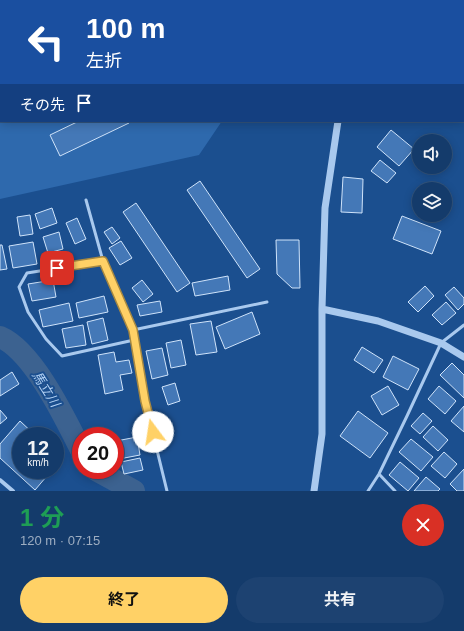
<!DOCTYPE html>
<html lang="ja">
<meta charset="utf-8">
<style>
body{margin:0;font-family:Arial,"Noto Sans JP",sans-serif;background:#1d4271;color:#f1f3f6;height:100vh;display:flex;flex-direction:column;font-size:15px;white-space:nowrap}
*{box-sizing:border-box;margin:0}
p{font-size:13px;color:#9dadc1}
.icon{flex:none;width:22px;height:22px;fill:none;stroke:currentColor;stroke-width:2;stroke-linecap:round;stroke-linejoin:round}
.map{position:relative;height:491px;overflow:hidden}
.drawer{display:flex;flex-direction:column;background:#143b6b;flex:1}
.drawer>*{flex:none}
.top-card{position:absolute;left:0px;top:0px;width:464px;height:122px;box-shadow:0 2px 10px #0003,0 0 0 1px #33557e;background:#1a4fa0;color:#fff;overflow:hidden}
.tools{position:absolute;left:412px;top:134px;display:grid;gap:8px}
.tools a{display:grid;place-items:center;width:40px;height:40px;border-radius:50%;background:#143b6b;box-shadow:0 2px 10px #0003,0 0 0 1px #33557e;font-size:20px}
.speed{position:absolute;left:12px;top:427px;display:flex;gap:8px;font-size:20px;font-weight:700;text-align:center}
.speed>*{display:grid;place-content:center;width:52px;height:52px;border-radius:50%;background:#143b6b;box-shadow:0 2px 10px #0003,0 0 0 1px #33557e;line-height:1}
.speed small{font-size:10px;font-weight:400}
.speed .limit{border:6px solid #d22;background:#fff;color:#111}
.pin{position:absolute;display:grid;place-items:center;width:34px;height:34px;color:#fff;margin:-17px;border-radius:8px;box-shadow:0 2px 6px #0006}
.me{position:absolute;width:44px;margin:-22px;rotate:346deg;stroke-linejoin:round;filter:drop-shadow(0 0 3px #0008)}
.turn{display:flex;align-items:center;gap:14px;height:84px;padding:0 20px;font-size:18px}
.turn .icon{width:52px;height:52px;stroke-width:2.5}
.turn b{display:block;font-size:28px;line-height:34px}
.then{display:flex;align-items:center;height:38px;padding:0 20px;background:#0003;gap:8px;font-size:15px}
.round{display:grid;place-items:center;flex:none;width:42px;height:42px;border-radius:21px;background:#1d4271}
.headline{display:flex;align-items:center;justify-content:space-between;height:68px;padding:0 20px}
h1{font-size:24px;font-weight:700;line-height:30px;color:#1e9e55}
.button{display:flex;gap:8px;margin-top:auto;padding:8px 20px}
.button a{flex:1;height:46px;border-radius:24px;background:#ffd166;color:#111;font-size:16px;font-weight:700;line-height:46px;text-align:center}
.button a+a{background:#1d4271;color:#f1f3f6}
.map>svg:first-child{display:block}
</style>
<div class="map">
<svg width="464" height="491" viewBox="0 0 464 491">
<rect width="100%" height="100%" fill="#1b4f8f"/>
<path fill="#2e69ad" d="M0 0H279V1H1V121H222L199 155 0 199Z"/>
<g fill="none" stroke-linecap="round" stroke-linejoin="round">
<path stroke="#3c6290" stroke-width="22" d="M0 337C33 351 65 418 81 450
M96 470 134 491"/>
</g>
<path fill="#4478b7" stroke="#cfe3fa" d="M336 0H356V1H335Z
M463 40H464V59L463 58Z
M463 78 464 79V97L463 98Z
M79 121H128L129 123 60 156 50 135Z
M391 130 414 149 399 166 377 147Z
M380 160 396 173 387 183 371 171Z
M343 177 363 179 362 213 341 212Z
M200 181 260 269 247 278 187 190Z
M136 203 190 283 177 292 123 212Z
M52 208 57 223 40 229 35 214Z
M30 215 33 234 20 236 17 217Z
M402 216 441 231 432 254 393 239Z
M77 218 86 239 75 244 66 223Z
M112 227 120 238 112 244 104 232Z
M59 232 63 249 48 253 43 237Z
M276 240H299L300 288H292L277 274Z
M121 241 132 258 120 265 109 248Z
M33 242 37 264 13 268 9 246Z
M0 245H2L7 269 0 270Z
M228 276 230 290 195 296 192 283Z
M53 280 56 297 32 301 28 284Z
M142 280 153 294 143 302 132 288Z
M425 286 434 296 418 312 408 302Z
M454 287 464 298V304L458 310 445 295Z
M104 296 108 312 79 318 76 303Z
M160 301 162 312 140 316 137 305Z
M446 302 456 313 442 325 432 315Z
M69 303 73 321 43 327 39 310Z
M252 312 260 334 225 349 216 327Z
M103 318 108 340 92 344 87 322Z
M211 321 217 352 196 355 190 324Z
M83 325 86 345 66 348 62 329Z
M181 340 186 365 171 368 166 343Z
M362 347 383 360 374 373 354 360Z
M162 348 168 375 152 379 146 351Z
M114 352 116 362 129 360 132 373 120 375 123 390 105 394 98 355Z
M393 356 419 369 408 390 383 377Z
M452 363 464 375V398L440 375Z
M12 372 19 384 0 396V380Z
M175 383 180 401 168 405 162 387Z
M388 386 399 405 382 415 371 396Z
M439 386 456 401 445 414 428 399Z
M464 406V432L451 421Z
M0 410 7 418 0 424Z
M358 411 388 433 370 458 340 436Z
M423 413 432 421 420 434 411 426Z
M20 421 36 436H21V470H52L35 490 0 458V444Z
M433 426 448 440 438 451 423 437Z
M137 437 140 455 119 459 116 441Z
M411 439 433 457 421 471 399 452Z
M444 452 457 464 445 478 431 466Z
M55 454 61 460 55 467Z
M140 458 143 470 124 474 121 462Z
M400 462 419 478 408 491 389 475Z
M464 469V491H457L450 484Z
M426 477 440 489 438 491H414Z"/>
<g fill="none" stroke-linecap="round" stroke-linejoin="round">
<path stroke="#a9c9ee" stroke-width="3" d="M86 200 103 261 133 330 145 401 167 491
M103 261 27 273 19 287 28 312 46 339 62 356 134 340
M133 330 267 302
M379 474 395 491
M368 491 379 474 407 416 441 343 464 325"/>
<path stroke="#a9c9ee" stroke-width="4" d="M0 480 13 491"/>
<path stroke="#a9c9ee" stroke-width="7" d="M374 1V0
M322 309 378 321 441 343 464 357
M314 491 322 434V309L325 208 338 121"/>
</g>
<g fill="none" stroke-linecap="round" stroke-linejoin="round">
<defs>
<path id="route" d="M57 268 103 261 133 330 145 401 153 432"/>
</defs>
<use href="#route" stroke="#a68842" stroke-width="10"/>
<use href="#route" stroke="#ffd166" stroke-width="7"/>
</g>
<g text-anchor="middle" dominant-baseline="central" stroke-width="4" stroke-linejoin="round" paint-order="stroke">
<g font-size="13" font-style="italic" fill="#b5d3f5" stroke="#1b4f8f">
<text transform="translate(46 389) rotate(58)">馬立川</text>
</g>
</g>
</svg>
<div class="tools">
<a><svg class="icon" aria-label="sound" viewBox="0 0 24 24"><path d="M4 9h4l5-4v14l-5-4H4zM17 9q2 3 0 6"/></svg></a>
<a><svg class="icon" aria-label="layers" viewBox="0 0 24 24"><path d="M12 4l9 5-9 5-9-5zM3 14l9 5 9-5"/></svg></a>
</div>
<div class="speed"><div>12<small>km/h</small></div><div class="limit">20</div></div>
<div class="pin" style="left:57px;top:268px;background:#d93025"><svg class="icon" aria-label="arrive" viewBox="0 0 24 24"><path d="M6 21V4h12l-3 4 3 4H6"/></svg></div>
<svg class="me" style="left:153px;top:432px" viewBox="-20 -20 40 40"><circle r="19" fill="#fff"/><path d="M0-13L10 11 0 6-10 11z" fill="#ffd166"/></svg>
<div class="top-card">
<div class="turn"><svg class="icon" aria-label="left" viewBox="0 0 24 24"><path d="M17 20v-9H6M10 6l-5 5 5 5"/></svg><div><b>100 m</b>左折</div></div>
<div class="then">その先<svg class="icon" aria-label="arrive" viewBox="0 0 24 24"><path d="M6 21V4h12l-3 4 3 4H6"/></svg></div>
</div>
</div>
<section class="drawer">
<div class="headline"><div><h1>1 分</h1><p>120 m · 07:15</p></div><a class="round" style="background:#d93025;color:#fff"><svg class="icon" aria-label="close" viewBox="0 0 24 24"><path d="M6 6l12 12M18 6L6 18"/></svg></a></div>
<div class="button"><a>終了</a><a>共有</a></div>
</section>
